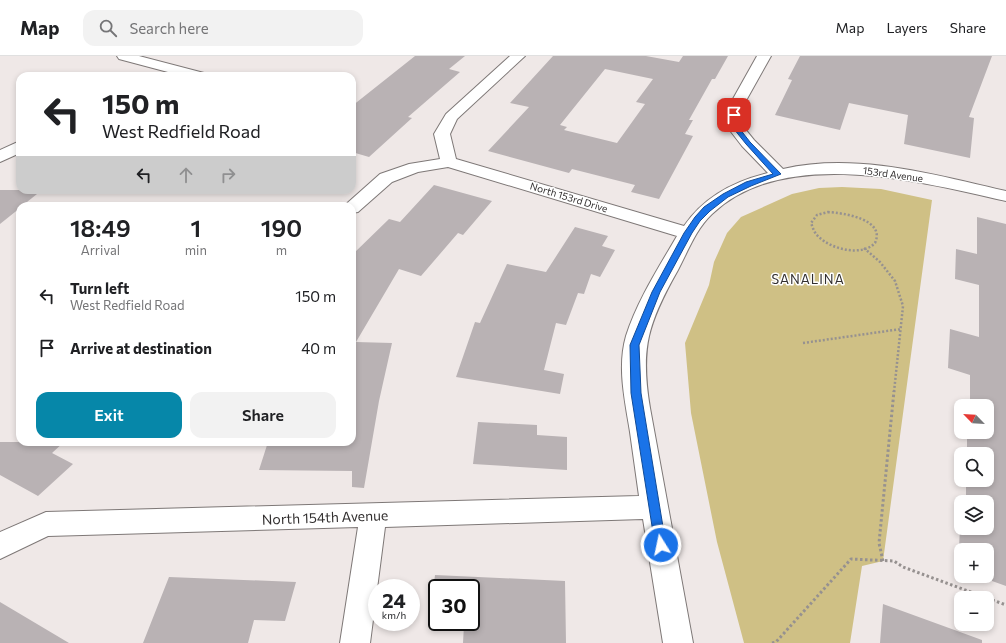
<!DOCTYPE html>
<meta charset="utf-8">
<style>
body{margin:0;font-family:Commissioner,sans-serif;background:#f2f2f2;color:#202124;height:100vh;display:flex;flex-direction:column;font-size:15px;white-space:nowrap}
*{box-sizing:border-box;margin:0}
p{font-size:13px;color:#757577}
.icon{flex:none;width:22px;height:22px;fill:none;stroke:currentColor;stroke-width:2;stroke-linecap:round;stroke-linejoin:round}
.map{position:relative;flex:1;overflow:hidden}
.side{position:absolute;left:16px;top:146px;width:340px;height:244px;display:flex;flex-direction:column;background:#fff;border-radius:12px;box-shadow:0 2px 6px #0003}
.side>*{flex:none}
.banner{position:absolute;left:16px;top:16px;width:340px;height:122px;border-radius:12px;box-shadow:0 2px 6px #0003;background:#fff;color:#202124;overflow:hidden}
.needle{width:26px;rotate:295deg}
.tools{position:absolute;left:954px;top:343px;display:grid;gap:8px}
.tools a{display:grid;place-items:center;width:40px;height:40px;border-radius:8px;background:#fff;box-shadow:0 2px 6px #0003;font-size:20px}
.speed{position:absolute;left:368px;top:523px;display:flex;gap:8px;font-size:20px;font-weight:700;text-align:center}
.speed>*{display:grid;place-content:center;width:52px;height:52px;border-radius:50%;background:#fff;box-shadow:0 2px 6px #0003;line-height:1}
.speed small{font-size:10px;font-weight:400}
.speed .limit{border:2px solid #111;border-radius:6px;background:#fff;color:#111}
.pin{position:absolute;display:grid;place-items:center;width:34px;height:34px;color:#fff;margin:-17px;border-radius:8px;box-shadow:0 2px 6px #0006}
.me{position:absolute;width:44px;margin:-22px;rotate:350deg;stroke-linejoin:round;filter:drop-shadow(0 0 3px #0008)}
.turn{display:flex;align-items:center;gap:14px;height:84px;padding:0 20px;font-size:18px}
.turn .icon{width:52px;height:52px;stroke-width:2.5}
.turn b{display:block;font-size:28px;line-height:34px}
.lanes{display:flex;align-items:center;height:38px;padding:0 20px;background:#0003;justify-content:center;gap:20px;direction:ltr}
.lanes .off{opacity:.35}
.eta{display:flex;justify-content:space-evenly;align-items:center;height:68px;text-align:center}
.eta b{font-size:24px;font-weight:600;line-height:28px}
.primary-button{display:flex;gap:8px;margin-top:auto;padding:8px 20px}
.primary-button a{flex:1;height:46px;border-radius:12px;background:#0687a9;color:#fff;font-size:16px;font-weight:600;line-height:46px;text-align:center}
.primary-button a+a{background:#f2f2f2;color:#202124}
ul{padding:0;list-style:none}
li{display:flex;align-items:center;gap:12px;height:52px;padding:0 20px}
li div{flex:1}
li b{display:block;font-size:15px}
li em{font-style:normal}
header{display:flex;align-items:center;gap:24px;box-sizing:border-box;height:56px;padding:0 20px;background:#fff;border-bottom:1px solid #e0e0e0}
header strong{font-size:19px}
nav{display:flex;gap:22px;margin-inline-start:auto;font-size:14px}
.search{width:280px;height:36px;background:#f2f2f2;display:flex;align-items:center;gap:10px;box-sizing:border-box;padding:0 14px;border-radius:12px;color:#757577;font-size:15px}
.map>svg:first-child{display:block}
</style>
<header>
<strong>Map</strong>
<div class="search"><svg class="icon" aria-label="search" viewBox="0 0 24 24"><circle cx="10" cy="10" r="6"/><path d="M15 15l6 6"/></svg>Search here</div>
<nav><a>Map</a><a>Layers</a><a>Share</a></nav>
</header>
<div class="map">
<svg width="1006" height="587" viewBox="0 0 1006 587">
<rect width="100%" height="100%" fill="#efe8e7"/>
<path fill="#cfc085" d="M842 131 881 133 932 144 883 505 862 510 850 587H744L717 486 691 357 685 287 709 229 714 206 727 177 741 161 792 138 819 132Z"/>
<path fill="#b9b2b4" fill-rule="evenodd" d="M415 0H465L449 13 460 16 408 61 412 62 369 101 352 96V50Z
M553 0H646L679 6 683 0H728L715 23H712L689 64H693L685 78 693 80 659 143 631 136 635 129 572 113 569 117 488 95 529 51 510 47ZM605 13 653 23 636 46 645 48 617 87 564 74 567 71 560 69Z
M800 0H992L969 61 974 62 970 102 904 88 908 59 849 47 840 74 775 59 792 24 788 23Z
M434 129 492 145 463 179 458 177 421 220 399 213 356 286 392 287 379 345 364 432 352 431V415L259 414 268 386H352V199L389 163 400 166Z
M0 134H42L22 150H20V152L0 168Z
M977 161 1006 168V530L978 520H987V494H961V514L958 513 961 450V472H987V446H966V424H987V398H967V376H987V350H970V319L948 312 950 273 979 281V229L955 223 956 193 977 198Z
M575 171 608 180 602 190 615 194 600 221 591 218 584 238 578 237 566 269 556 267 544 314 564 318 560 338 456 321 475 266 480 267 507 208 546 216Z
M478 366 537 369V379L567 381V414L473 408Z
M0 386H64L52 397 73 408 38 440 0 419Z
M435 519 565 525 566 587H463L464 569 429 568ZM437 532H471V566H437Z
M169 521 296 526 285 565 254 564 248 587H143Z
M0 546 69 587H0Z
M883 548 982 584V587H880Z"/>
<g fill="none" stroke-linecap="round" stroke-linejoin="round">
<defs>
<path id="minor" d="M117 0H139L204 17 206 20H183L119 3Z
M510 0H525L457 63 450 78 456 103 684 170C704 141 734 125 768 117L742 90 725 68 729 50 757 0H771L743 50 741 68 754 84 783 113C856 96 935 119 1006 135V145C921 126 784 89 712 158 696 173 688 195 678 214 648 267 640 292 650 352L693 587H663L643 463 385 471 370 587H340L358 471 48 480 0 503V476L46 456 639 440C636 419 633 397 630 376 625 345 617 311 626 280 637 245 659 211 677 180L448 111 418 116 392 126 358 156 352 157V150H344L380 118 409 108 440 103 434 78 446 58Z
M20 85V97L0 106V94Z"/>
</defs>
<use href="#minor" stroke="#7e7877" stroke-width="2"/>
<path stroke="#969190" stroke-width="2.5" stroke-dasharray="2 2" stroke-linecap="butt" d="M828 156C843 157 886 163 875 187 862 201 831 193 819 181 814 177 813 172 811 167L817 159Z
M864 192 880 206 895 225 903 250 894 336
M803 287 901 273"/>
<path stroke="#969190" stroke-width="3" stroke-dasharray="2.5 2.5" stroke-linecap="butt" d="M883 505 879 487 894 335
M772 587 776 586 851 503 894 505 903 511 1006 549"/>
<use href="#minor" fill="#fff" fill-rule="evenodd"/>
</g>
<path fill="#1a73e8" stroke="#114b97" d="M732 58 738 59 736 68 750 86 781 118 751 130 728 141 710 155 700 165 692 177 660 236 639 289 641 337 666 489 665 493 661 495 657 493 655 489 631 337 630 289 652 236 684 177 695 161 704 151 723 138 746 126 773 118 746 88 730 68Z"/>
<g text-anchor="middle" dominant-baseline="central" stroke-width="3" stroke-linejoin="round" paint-order="stroke">
<g font-size="10" fill="#322f2f" stroke="#fff">
<text transform="translate(893 118) rotate(8)">153rd Avenue</text>
<text transform="translate(569 141) rotate(17)">North 153rd Drive</text>
</g>
<g font-size="13" letter-spacing="1" fill="#322f2f" stroke="#fff">
<text x="808" y="223">SANALINA</text>
</g>
<g font-size="14" fill="#322f2f" stroke="#fff">
<text transform="translate(325 461) rotate(-2)">North 154th Avenue</text>
</g>
</g>
</svg>
<div class="tools">
<a><svg class="needle" viewBox="-14 -14 28 28"><path d="M0-13l5 13h-10z" fill="#e53935"/><path d="M0 13l5-13h-10z" fill="#757577"/></svg></a>
<a><svg class="icon" aria-label="search" viewBox="0 0 24 24"><circle cx="10" cy="10" r="6"/><path d="M15 15l6 6"/></svg></a>
<a><svg class="icon" aria-label="layers" viewBox="0 0 24 24"><path d="M12 4l9 5-9 5-9-5zM3 14l9 5 9-5"/></svg></a>
<a>+</a>
<a>−</a>
</div>
<div class="speed"><div>24<small>km/h</small></div><div class="limit">30</div></div>
<div class="pin" style="left:734px;top:59px;background:#d93025"><svg class="icon" aria-label="arrive" viewBox="0 0 24 24"><path d="M6 21V4h12l-3 4 3 4H6"/></svg></div>
<svg class="me" style="left:661px;top:489px" viewBox="-20 -20 40 40"><circle r="17" fill="#1a73e8" stroke="#fff" stroke-width="3"/><path d="M0-11L8 9 0 5-8 9z" fill="#fff"/></svg>
<div class="banner">
<div class="turn"><svg class="icon" aria-label="left" viewBox="0 0 24 24"><path d="M17 20v-9H6M10 6l-5 5 5 5"/></svg><div><b>150 m</b>West Redfield Road</div></div>
<div class="lanes"><svg class="icon" aria-label="left" viewBox="0 0 24 24"><path d="M17 20v-9H6M10 6l-5 5 5 5"/></svg><svg class="icon off" aria-label="ahead" viewBox="0 0 24 24"><path d="M12 20V5M6 11l6-6 6 6"/></svg><svg class="icon off" aria-label="right" viewBox="0 0 24 24"><path d="M7 20v-9h11M14 6l5 5-5 5"/></svg></div>
</div>
<section class="side">
<div class="eta">
<div><b>18:49</b><p>Arrival</p></div>
<div><b>1</b><p>min</p></div>
<div><b>190</b><p>m</p></div>
</div>
<ul>
<li><svg class="icon" aria-label="left" viewBox="0 0 24 24"><path d="M17 20v-9H6M10 6l-5 5 5 5"/></svg><div><b>Turn left</b><p>West Redfield Road</p></div><em>150 m</em></li>
<li><svg class="icon" aria-label="arrive" viewBox="0 0 24 24"><path d="M6 21V4h12l-3 4 3 4H6"/></svg><div><b>Arrive at destination</b></div><em>40 m</em></li>
</ul>
<div class="primary-button"><a>Exit</a><a>Share</a></div>
</section>
</div>
